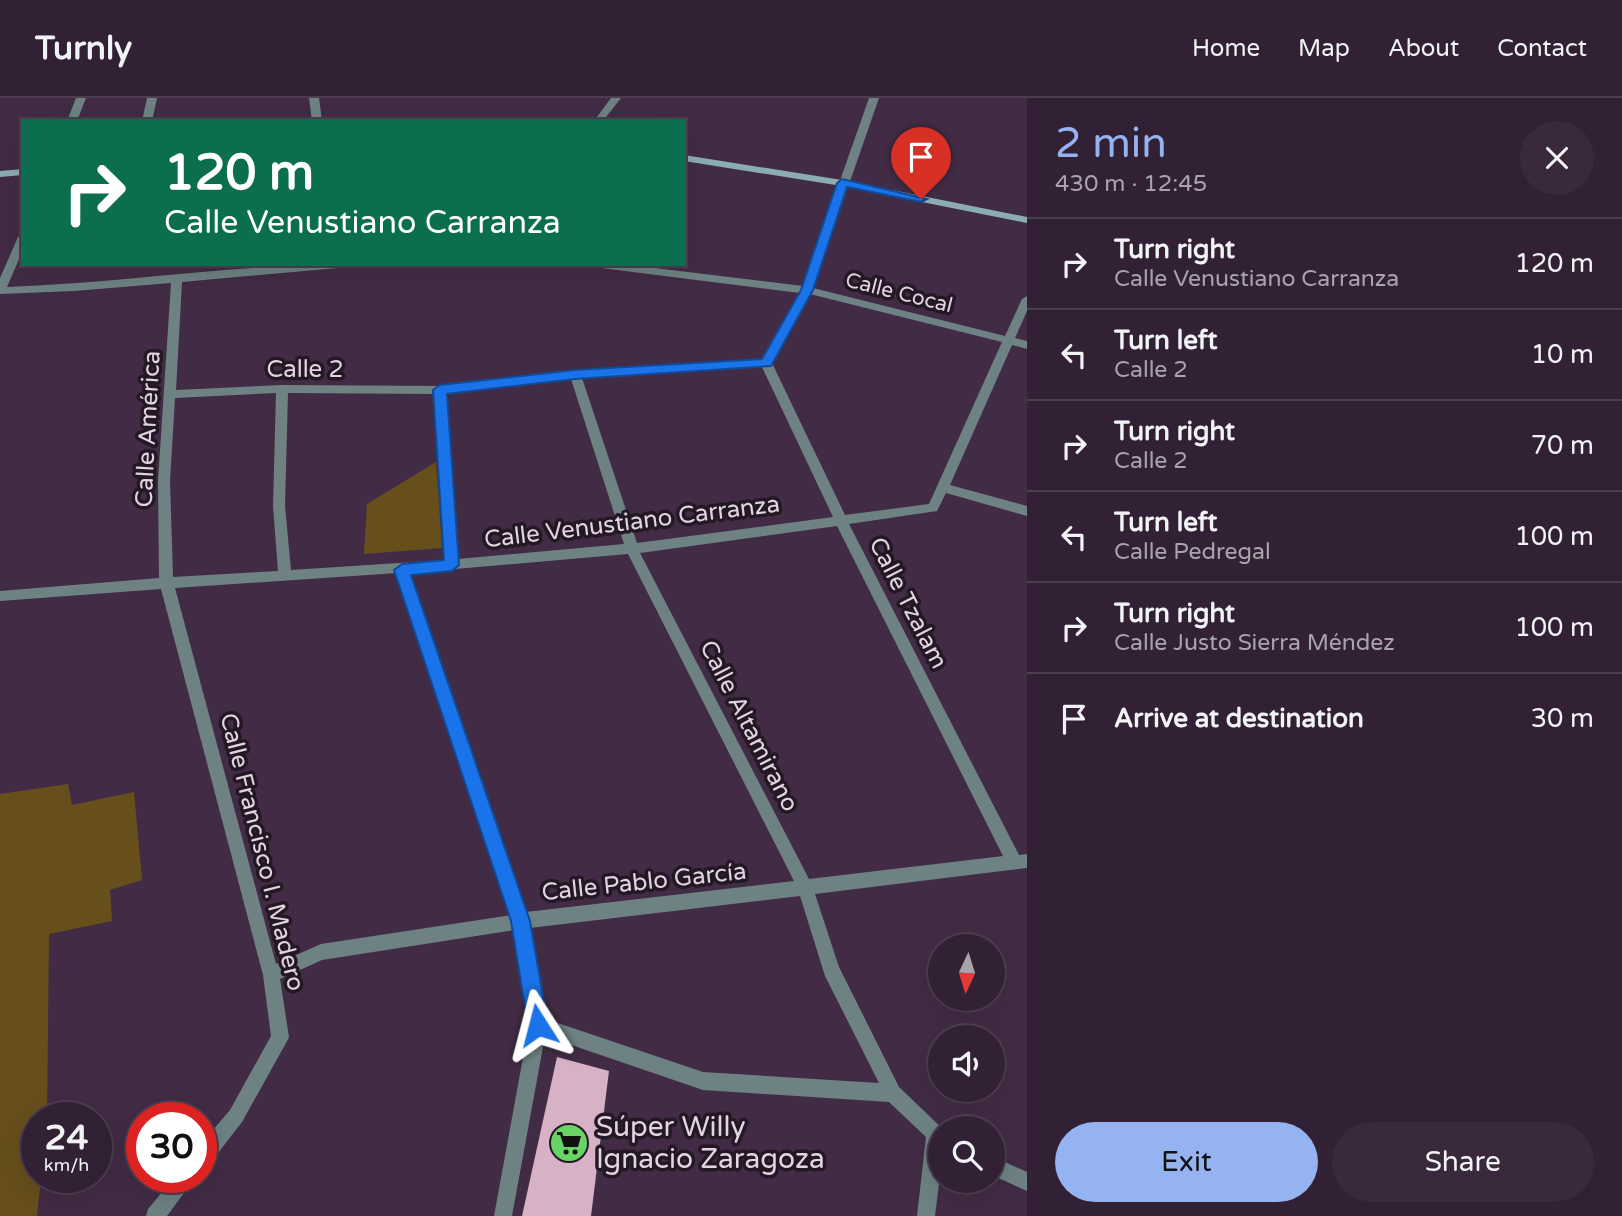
<!DOCTYPE html>
<meta charset="utf-8">
<style>
body{margin:0;font-family:"Varela Round",sans-serif;background:#3a293c;color:#f1f3f6;height:100vh;display:flex;flex-direction:column;font-size:26px;white-space:nowrap}
*{box-sizing:border-box;margin:0}
p{font-size:23px;color:#a8a3ac}
.icon{flex:none;width:38px;height:38px;fill:none;stroke:currentColor;stroke-width:2;stroke-linecap:round;stroke-linejoin:round}
.map{position:relative;flex:1;overflow:hidden}
.drawer{display:flex;flex-direction:column;background:#322134;width:595px}
.drawer>*{flex:none}
.guide{position:absolute;left:21px;top:21px;width:665px;height:147px;border-radius:0px;box-shadow:0 7px 28px #0002,0 0 0 2px #4d3e4f;background:#0b6e4f;color:#fff;overflow:hidden}
.needle{width:46px;rotate:184deg}
.tools{position:absolute;left:928px;top:836px;display:grid;gap:14px}
.tools a{display:grid;place-items:center;width:77px;height:77px;border-radius:50%;background:#322134;box-shadow:0 7px 28px #0002,0 0 0 2px #4d3e4f;font-size:35px}
.speed{position:absolute;left:21px;top:1004px;display:flex;gap:14px;font-size:35px;font-weight:700;text-align:center}
.speed>*{display:grid;place-content:center;width:91px;height:91px;border-radius:50%;background:#322134;box-shadow:0 7px 28px #0002,0 0 0 2px #4d3e4f;line-height:1}
.speed small{font-size:18px;font-weight:400}
.speed .limit{border:10px solid #d22;background:#fff;color:#111}
.pin{position:absolute;display:grid;place-items:center;width:60px;height:60px;color:#fff;margin:-72px -30px;border-radius:50% 50% 50% 0;rotate:-45deg;box-shadow:0 0 7px #0007}
.pin .icon{rotate:45deg}
.me{position:absolute;width:77px;margin:-38px;rotate:351deg;stroke-linejoin:round;filter:drop-shadow(0 0 5px #0008)}
.turn{display:flex;align-items:center;gap:24px;height:147px;padding:0 28px;font-size:32px}
.turn .icon{width:91px;height:91px;stroke-width:2.5}
.turn b{display:block;font-size:49px;line-height:60px}
.round{display:grid;place-items:center;flex:none;width:74px;height:74px;border-radius:37px;background:#3a293c}
.head{display:flex;align-items:center;justify-content:space-between;height:119px;padding:0 28px}
h1{font-size:42px;font-weight:600;line-height:52px;color:#95b2f1}
.button{display:flex;gap:14px;margin-top:auto;padding:14px 28px}
.button a{flex:1;height:80px;border-radius:42px;background:#95b2f1;color:#111;font-size:28px;font-weight:600;line-height:80px;text-align:center}
.button a+a{background:#3a293c;color:#f1f3f6}
ul{padding:0;list-style:none}
li{display:flex;align-items:center;gap:21px;height:91px;padding:0 28px;border-top:2px solid #4d3e4f}
li div{flex:1}
li b{display:block;font-size:26px}
li em{font-style:normal}
header{display:flex;align-items:center;gap:42px;box-sizing:border-box;height:98px;padding:0 35px;background:#322134;border-bottom:2px solid #4d3e4f}
header strong{font-size:33px}
nav{display:flex;gap:38px;margin-inline-start:auto;font-size:24px}
main{display:flex;flex:1;min-height:0}
.map>svg:first-child{display:block}
</style>
<header>
<strong>Turnly</strong>
<nav><a>Home</a><a>Map</a><a>About</a><a>Contact</a></nav>
</header>
<main>
<div class="map">
<svg width="1027" height="1118" viewBox="0 0 1027 1118">
<rect width="100%" height="100%" fill="#422c45"/>
<path fill="#674f1c" d="M436 364 442 450 364 456 367 406Z
M68 686 72 707 134 694 142 782 110 792 112 823 49 836 47 1020H37V1080H41L37 1118H0V696Z"/>
<path fill="#d7b1c6" d="M557 959 609 973 591 1118H522Z"/>
<g fill="none" stroke-linecap="round" stroke-linejoin="round">
<path fill="#6e8284" fill-rule="evenodd" d="M76 0H86L77 23H67Z
M147 0H157L152 23H142Z
M309 0H319L322 23H312Z
M611 0H621L603 23H594Z
M869 0H879L813 190 1005 238 1022 201 1027 198V213L1015 240 1027 243V251L1012 247 950 387 1027 408V418L946 395 937 413 849 426 1019 757 1027 756V770L815 796 839 869 899 989 943 1031H940V1078L935 1118H917L926 1039 889 1004 703 992 545 938 512 1118H494L529 927 514 832 322 862 280 881 289 939 286 945 242 1024 208 1068 201 1070V1046L230 1012 271 938 263 877 161 491 0 503V493L159 480 158 383 171 185 74 193 0 196V180L18 139 23 136V152L7 189C122 185 238 166 354 166L349 169 182 184 176 292 282 287 440 288 575 273 762 261 800 195 593 169 588 166H622L803 188ZM810 196 1002 244 929 406 845 417 772 265ZM762 269 833 419 637 445 582 280ZM571 281 624 446 458 461 446 295ZM276 295 273 408 278 473 173 479 170 383 175 300ZM288 295 434 296 445 462 291 472 285 408ZM837 428 1003 758 809 781 640 455ZM628 456 794 783 526 814 409 475ZM397 475 511 817 321 846 276 866 175 490ZM800 798 825 878 879 985 703 974 546 921 530 830Z
M992 1058 1027 1074V1093L992 1077Z
M174 1080H195L167 1118H146L148 1111Z"/>
<path fill="#8cadb0" fill-rule="evenodd" d="M684 57 842 82 1027 119V125L842 88 684 63Z
M23 71V77L0 79V73Z"/>
</g>
<path fill="#1a73e8" stroke="#114b97" stroke-width="2" d="M842 81 927 101 921 104 847 89 813 192 771 268 575 281 447 296 459 467 452 473 411 477 530 823 548 927 545 934 538 937 531 934 528 927 511 823 394 472 402 466 444 462 433 292 440 287 575 272 762 261 801 192 837 85Z"/>
<defs>
<symbol id="supermarket-disc" viewBox="-11 -11 22 22"><circle r="9.5" fill="#67d465" stroke="#231824"/><path d="M-6-5.5h2.5l.6 2H6L4.5 2H-2.5L-4.4-4H-6ZM-1.5 3.2a1.3 1.3 0 1 0 .1 0ZM3 3.2a1.3 1.3 0 1 0 .1 0Z" fill="#111"/></symbol>
</defs>
<g fill-rule="evenodd">
<use href="#supermarket-disc" x="547" y="1023" width="44" height="44"/>
</g>
<g text-anchor="middle" dominant-baseline="central" stroke-width="7" stroke-linejoin="round" paint-order="stroke">
<g font-size="21" fill="#e3d4e4" stroke="#231824">
<text transform="translate(899 195) rotate(14)">Calle Cocal</text>
</g>
<g font-size="24" fill="#e3d4e4" stroke="#231824">
<text x="305" y="271">Calle 2</text>
<text transform="translate(148 331) rotate(-87)">Calle América</text>
<text transform="translate(632 424) rotate(-7)">Calle Venustiano Carranza</text>
<text transform="translate(908 505) rotate(63)">Calle Tzalam</text>
<text transform="translate(749 628) rotate(63)">Calle Altamirano</text>
<text transform="translate(262 754) rotate(76)">Calle Francisco I. Madero</text>
<text transform="translate(644 784) rotate(-6)">Calle Pablo García</text>
</g>
<g font-size="28" fill="#e3d4e4" stroke="#231824" text-anchor="start">
<text x="596" y="1029">Súper Willy<tspan x="596" dy="32">Ignacio Zaragoza</tspan></text>
</g>
</g>
</svg>
<div class="tools">
<a><svg class="needle" viewBox="-14 -14 28 28"><path d="M0-13l5 13h-10z" fill="#e53935"/><path d="M0 13l5-13h-10z" fill="#a8a3ac"/></svg></a>
<a><svg class="icon" aria-label="sound" viewBox="0 0 24 24"><path d="M4 9h4l5-4v14l-5-4H4zM17 9q2 3 0 6"/></svg></a>
<a><svg class="icon" aria-label="search" viewBox="0 0 24 24"><circle cx="10" cy="10" r="6"/><path d="M15 15l6 6"/></svg></a>
</div>
<div class="speed"><div>24<small>km/h</small></div><div class="limit">30</div></div>
<div class="pin" style="left:921px;top:101px;background:#d93025"><svg class="icon" aria-label="arrive" viewBox="0 0 24 24"><path d="M6 21V4h12l-3 4 3 4H6"/></svg></div>
<svg class="me" style="left:538px;top:927px" viewBox="-20 -20 40 40"><path d="M0-17L14 15 0 8-14 15z" fill="#1a73e8" stroke="#fff" stroke-width="4"/></svg>
<div class="guide">
<div class="turn"><svg class="icon" aria-label="right" viewBox="0 0 24 24"><path d="M7 20v-9h11M14 6l5 5-5 5"/></svg><div><b>120 m</b>Calle Venustiano Carranza</div></div>
</div>
</div>
<section class="drawer">
<div class="head"><div><h1>2 min</h1><p>430 m · 12:45</p></div><a class="round"><svg class="icon" aria-label="close" viewBox="0 0 24 24"><path d="M6 6l12 12M18 6L6 18"/></svg></a></div>
<ul>
<li><svg class="icon" aria-label="right" viewBox="0 0 24 24"><path d="M7 20v-9h11M14 6l5 5-5 5"/></svg><div><b>Turn right</b><p>Calle Venustiano Carranza</p></div><em>120 m</em></li>
<li><svg class="icon" aria-label="left" viewBox="0 0 24 24"><path d="M17 20v-9H6M10 6l-5 5 5 5"/></svg><div><b>Turn left</b><p>Calle 2</p></div><em>10 m</em></li>
<li><svg class="icon" aria-label="right" viewBox="0 0 24 24"><path d="M7 20v-9h11M14 6l5 5-5 5"/></svg><div><b>Turn right</b><p>Calle 2</p></div><em>70 m</em></li>
<li><svg class="icon" aria-label="left" viewBox="0 0 24 24"><path d="M17 20v-9H6M10 6l-5 5 5 5"/></svg><div><b>Turn left</b><p>Calle Pedregal</p></div><em>100 m</em></li>
<li><svg class="icon" aria-label="right" viewBox="0 0 24 24"><path d="M7 20v-9h11M14 6l5 5-5 5"/></svg><div><b>Turn right</b><p>Calle Justo Sierra Méndez</p></div><em>100 m</em></li>
<li><svg class="icon" aria-label="arrive" viewBox="0 0 24 24"><path d="M6 21V4h12l-3 4 3 4H6"/></svg><div><b>Arrive at destination</b></div><em>30 m</em></li>
</ul>
<div class="button"><a>Exit</a><a>Share</a></div>
</section>
</main>
